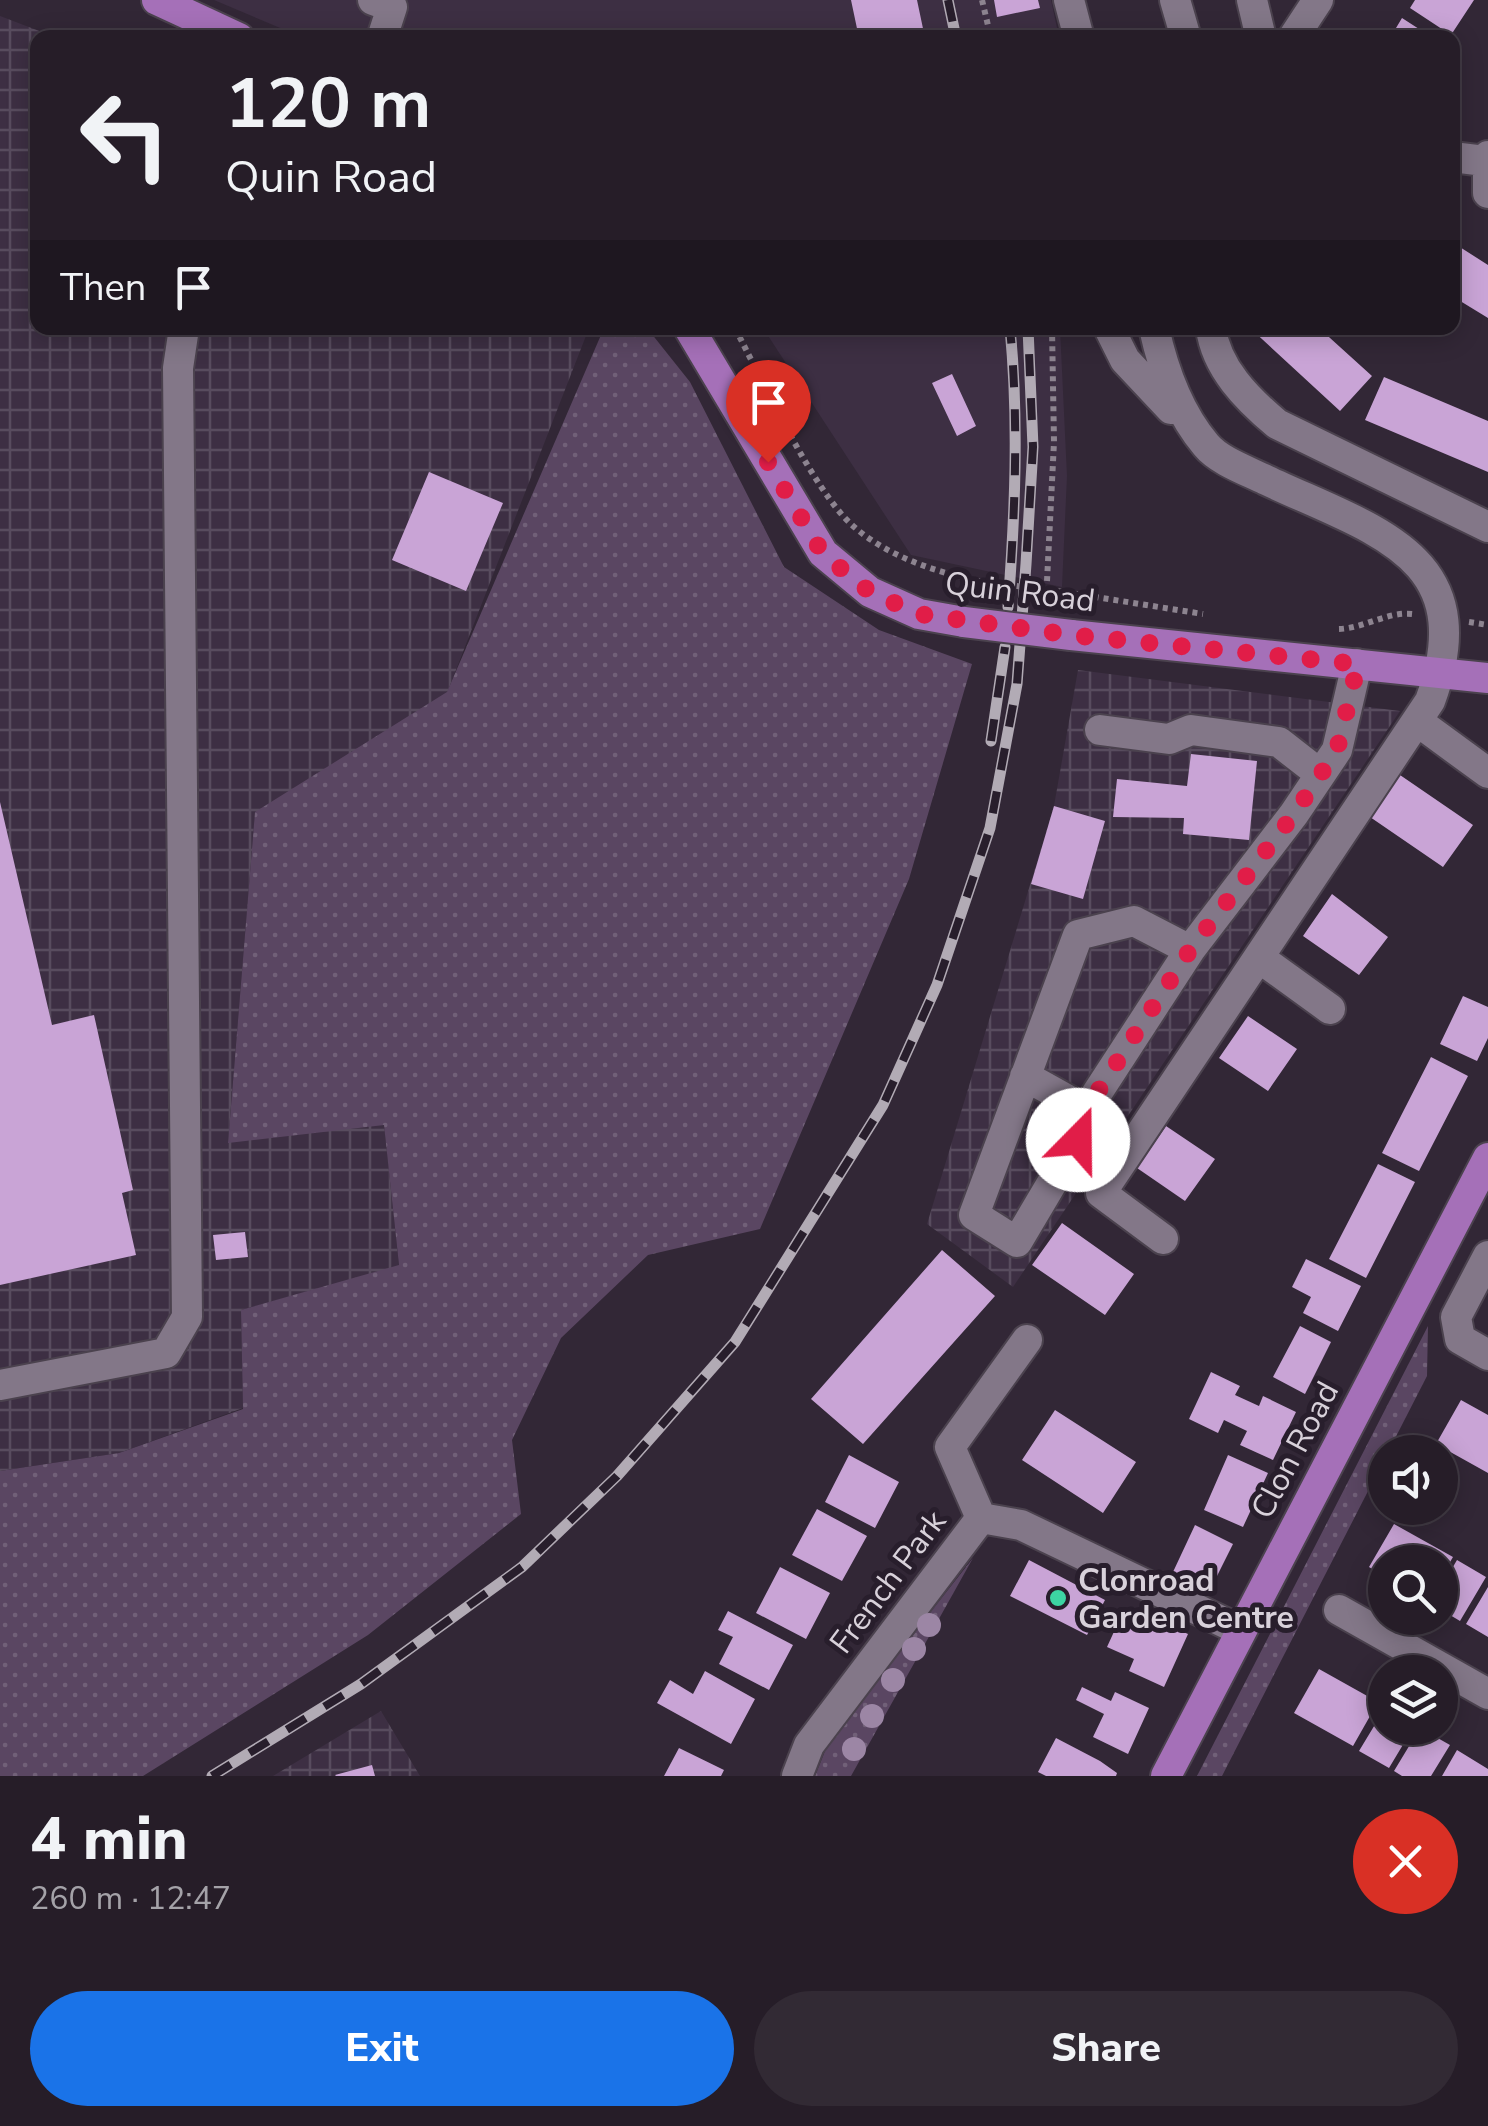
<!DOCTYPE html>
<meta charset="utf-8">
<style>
body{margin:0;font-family:"Nunito Sans",sans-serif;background:#322a34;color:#f1f3f6;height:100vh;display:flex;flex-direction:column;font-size:38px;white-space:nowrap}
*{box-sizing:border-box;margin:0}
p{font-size:32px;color:#a4a2a8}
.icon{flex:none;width:55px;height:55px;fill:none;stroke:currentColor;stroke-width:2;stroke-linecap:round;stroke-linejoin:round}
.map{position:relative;height:1776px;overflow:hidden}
.side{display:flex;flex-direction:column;background:#261d28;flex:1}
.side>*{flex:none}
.guide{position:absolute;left:30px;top:30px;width:1430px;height:305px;border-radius:20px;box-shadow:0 5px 25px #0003,0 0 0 2px #423b45;background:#261d28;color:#f1f3f6;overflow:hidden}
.fabs{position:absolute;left:1368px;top:1435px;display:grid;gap:20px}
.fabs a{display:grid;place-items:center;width:90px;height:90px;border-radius:50%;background:#261d28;box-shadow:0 5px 25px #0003,0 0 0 2px #423b45;font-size:50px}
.pin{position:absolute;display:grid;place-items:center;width:85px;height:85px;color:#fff;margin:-102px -42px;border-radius:50% 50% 50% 0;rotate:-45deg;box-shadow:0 0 10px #0007}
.pin .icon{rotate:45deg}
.me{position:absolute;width:110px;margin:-55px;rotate:22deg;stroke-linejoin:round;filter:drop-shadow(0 0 8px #0008)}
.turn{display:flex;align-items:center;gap:35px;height:210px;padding:0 30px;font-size:45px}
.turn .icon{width:130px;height:130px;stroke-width:2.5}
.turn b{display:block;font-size:70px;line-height:85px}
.then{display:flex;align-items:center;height:95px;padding:0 30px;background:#0003;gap:20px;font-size:38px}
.round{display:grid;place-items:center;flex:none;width:105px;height:105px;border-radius:52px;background:#322a34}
.head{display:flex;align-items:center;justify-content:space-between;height:170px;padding:0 30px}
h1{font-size:60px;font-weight:800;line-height:75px}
.button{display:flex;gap:20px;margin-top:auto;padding:20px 30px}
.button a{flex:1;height:115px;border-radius:60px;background:#1a73e8;color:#fff;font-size:40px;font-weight:800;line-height:115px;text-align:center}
.button a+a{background:#322a34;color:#f1f3f6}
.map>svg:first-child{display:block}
</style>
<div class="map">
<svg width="1488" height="1776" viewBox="0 0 1488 1776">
<defs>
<pattern id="industrial-grid" width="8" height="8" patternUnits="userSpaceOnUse" patternTransform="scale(2.5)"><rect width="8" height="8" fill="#3d2f43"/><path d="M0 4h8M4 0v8" fill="none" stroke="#584c5e"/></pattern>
<pattern id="grass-dots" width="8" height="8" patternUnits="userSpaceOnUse" patternTransform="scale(2.5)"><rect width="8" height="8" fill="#5a4662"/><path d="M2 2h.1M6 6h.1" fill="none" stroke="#716078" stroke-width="1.8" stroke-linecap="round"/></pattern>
</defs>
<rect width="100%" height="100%" fill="#322736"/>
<path fill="#3d2f43" d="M214 0H1051L1059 37 304 38Z
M763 328H1060L1067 476 1062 587 911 555Z"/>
<path fill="url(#industrial-grid)" d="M0 16 55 37 38 38V328H589L447 693 255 813 228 1142 384 1124 399 1266 241 1310 243 1408 119 1453 0 1471Z
M1078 670 1400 711 1013 1287 927 1224 1054 806Z
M381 1711 420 1776H273Z"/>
<path fill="url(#grass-dots)" d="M604 328H647L690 382 784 567 879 630 972 664 909 879 760 1229 648 1255 561 1338 512 1440 521 1514 368 1635 143 1776H0V1471L119 1453 243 1409 241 1310 399 1265 384 1125 228 1143 255 812 447 692Z
M1428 1326 1427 1376 1222 1776H1197Z
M973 1558 851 1776H815L829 1741Z"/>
<path fill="#c9a4d6" d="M851 0H917L925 38H859Z
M994 0H1038L1040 8 997 17Z
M1415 0H1474L1451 35 1410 8Z
M1402 18 1433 38H1390Z
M1452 242 1488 265V318L1452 296Z
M1250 328H1319L1372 376 1340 411Z
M952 374 976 426 957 436 932 383Z
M1384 377 1488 421V472L1365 420Z
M429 472 503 503 466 591 392 560Z
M1191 754 1257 761 1249 840 1183 834 1184 818 1113 817 1117 779 1187 786Z
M1400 775 1473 825 1443 867 1370 817Z
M0 802 52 1025 94 1015 133 1190 122 1193 136 1255 0 1285Z
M1054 806 1105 821 1083 899 1031 884Z
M1332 894 1388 937 1359 975 1303 936Z
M1463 996 1488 1007V1038L1477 1061 1440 1044Z
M1248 1016 1297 1049 1268 1091 1219 1058Z
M1431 1057 1468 1076 1419 1171 1382 1153Z
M1166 1126 1215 1159 1185 1201 1137 1168Z
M1378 1164 1415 1182 1366 1278 1329 1259Z
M1062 1223 1134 1274 1105 1315 1032 1265Z
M245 1232 248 1257 216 1260 213 1235Z
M942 1250 995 1296 863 1444 811 1399Z
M1306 1259 1361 1286 1338 1331 1303 1313 1311 1297 1292 1287Z
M1300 1326 1331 1342 1305 1394 1273 1377Z
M1211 1372 1240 1386 1235 1395 1259 1406 1263 1396 1296 1412 1273 1460 1240 1445 1247 1431 1224 1420 1218 1433 1189 1419Z
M1461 1400 1488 1415V1473L1436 1444Z
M1055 1410 1136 1462 1103 1513 1022 1460Z
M849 1455 899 1482 875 1528 825 1502Z
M1228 1455 1268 1473 1243 1527 1204 1510Z
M817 1509 867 1536 842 1581 792 1555Z
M1394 1524 1453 1557 1440 1579V1562H1385V1577L1369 1567Z
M1195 1525 1233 1544 1210 1590 1173 1572Z
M1029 1560 1105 1600 1087 1635 1010 1596Z
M1457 1560 1486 1577 1460 1621 1440 1609V1589Z
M780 1567 830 1593 806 1639 756 1613Z
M1488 1587V1637L1466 1624Z
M728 1611 793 1645 769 1690 719 1664 733 1637 718 1630Z
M1123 1612 1149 1624 1152 1618 1188 1634 1164 1687 1129 1671 1134 1659 1107 1647Z
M1319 1669 1378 1702 1353 1746 1294 1713Z
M705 1671 755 1699 731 1744 657 1703 670 1680 693 1694Z
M1082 1687 1111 1701 1115 1692 1149 1708 1128 1754 1093 1737 1104 1714 1076 1700Z
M1385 1708V1728H1413L1389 1768 1359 1751Z
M1420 1728 1450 1745 1431 1776H1402L1394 1771Z
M1056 1738 1100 1761 1117 1773 1116 1776H1046L1038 1772Z
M679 1748 724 1770 721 1776H664Z
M1457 1750 1488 1769V1776H1442Z
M372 1765 375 1776H336L335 1775Z"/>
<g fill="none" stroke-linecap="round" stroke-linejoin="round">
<defs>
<path id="minor" d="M373 0 392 7 382 38
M1069 0 1079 38
M1175 0 1186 38
M1252 0 1261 38
M1293 38 1318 0
M1488 156V193
M1452 157 1485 161
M1109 328 1125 360 1171 409
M1154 328C1163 369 1178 412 1206 445 1219 461 1248 471 1266 480 1372 530 1484 555 1430 701L1101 1193 1163 1239
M1211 328C1216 368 1247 399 1277 424L1488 527
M1417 721 1488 773
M1100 730 1169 739 1191 730 1279 742 1320 774
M1190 950 1134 921 1078 935 974 1215 1017 1242 1078 1139 1086 1110 1190 950 1294 814 1337 750 1357 664
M1261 959 1330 1009
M1025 1076 1086 1110
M1488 1256 1456 1317 1460 1339 1488 1355
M0 1385 166 1353 187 1317 178 368 184 328
M981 1518 1021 1525 1240 1630
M981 1518 950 1447 1027 1340
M1339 1610 1488 1694
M797 1776 809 1745 981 1518"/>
<path id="major" d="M157 0 239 38
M689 328 823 553 870 592 919 614 964 622
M1071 635 1488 678
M1166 1776 1488 1158"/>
</defs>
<use href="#minor" stroke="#4b424e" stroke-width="34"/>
<use href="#major" stroke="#4b424e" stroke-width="34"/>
<path stroke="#8d8490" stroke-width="6" stroke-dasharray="5 5" stroke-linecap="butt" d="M982 0 991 38
M735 328C761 378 813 490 852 525 886 556 934 571 977 581
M1064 592 1203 614
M1046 601 1054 442 1052 328
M1469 622 1488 625
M1339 629C1365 628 1388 611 1413 614"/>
<use href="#minor" stroke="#837788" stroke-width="30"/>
<use href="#major" stroke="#a570b8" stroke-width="30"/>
<defs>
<path id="rail" d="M948 0 956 38
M1008 607C1015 514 1019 421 1010 328
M991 741 1005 647
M212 1776 361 1684 522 1567 617 1476 735 1342 883 1105 937 985 990 828 1017 684 1026 564 1033 447 1028 328"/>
</defs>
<use href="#rail" stroke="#b2abb5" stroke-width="11"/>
<use href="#rail" stroke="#281e2c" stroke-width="8" stroke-dasharray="22" stroke-linecap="butt"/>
<defs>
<path id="major-bridge" d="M964 622 1071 635"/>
</defs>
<use href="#major-bridge" stroke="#4b424e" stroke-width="34" stroke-linecap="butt"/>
<path stroke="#8d8490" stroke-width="6" stroke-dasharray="5 5" stroke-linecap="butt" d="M964 38 994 31
M977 581 1064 592"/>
<use href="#major-bridge" stroke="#a570b8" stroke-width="30"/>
</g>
<g fill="#9c86a5">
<circle cx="929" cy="1625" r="12"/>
<circle cx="914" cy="1649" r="12"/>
<circle cx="893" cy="1680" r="12"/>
<circle cx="872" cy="1716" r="12"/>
<circle cx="854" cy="1749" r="12"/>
</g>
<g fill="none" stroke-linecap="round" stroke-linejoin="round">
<path stroke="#e11d48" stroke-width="18" stroke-dasharray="0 32.4" d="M768 462 823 554 870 592 919 614 1071 635 1358 664 1337 750 1294 814 1190 950 1086 1110 1078 1140"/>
</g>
<circle fill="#3dd4a3" stroke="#281e2c" stroke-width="4" cx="1058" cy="1598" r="10"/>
<g text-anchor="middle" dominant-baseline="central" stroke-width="10" stroke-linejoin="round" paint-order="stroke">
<g font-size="32" fill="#d8d1da" stroke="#281e2c">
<text transform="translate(1020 592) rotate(7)">Quin Road</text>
<text transform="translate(1295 1450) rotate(-62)">Clon Road</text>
<text transform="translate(888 1582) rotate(-53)">French Park</text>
</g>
<g font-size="32" font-weight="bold" fill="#d8d1da" stroke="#281e2c" text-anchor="start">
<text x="1078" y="1580">Clonroad<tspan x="1078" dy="37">Garden Centre</tspan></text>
</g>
</g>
</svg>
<div class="fabs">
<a><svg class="icon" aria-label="sound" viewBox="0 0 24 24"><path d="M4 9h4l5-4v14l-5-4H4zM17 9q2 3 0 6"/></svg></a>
<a><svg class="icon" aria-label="search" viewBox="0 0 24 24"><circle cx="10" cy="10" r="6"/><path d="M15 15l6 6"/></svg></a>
<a><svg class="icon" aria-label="layers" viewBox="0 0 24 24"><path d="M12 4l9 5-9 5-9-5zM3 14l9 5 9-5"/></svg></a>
</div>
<div class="pin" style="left:768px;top:462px;background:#d93025"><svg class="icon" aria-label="arrive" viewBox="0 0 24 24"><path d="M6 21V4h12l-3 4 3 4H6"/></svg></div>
<svg class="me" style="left:1078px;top:1140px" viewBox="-20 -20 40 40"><circle r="19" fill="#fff"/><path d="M0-13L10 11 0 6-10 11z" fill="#e11d48"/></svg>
<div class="guide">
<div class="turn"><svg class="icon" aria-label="left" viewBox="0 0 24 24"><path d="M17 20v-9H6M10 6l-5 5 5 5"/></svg><div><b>120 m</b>Quin Road</div></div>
<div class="then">Then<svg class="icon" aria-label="arrive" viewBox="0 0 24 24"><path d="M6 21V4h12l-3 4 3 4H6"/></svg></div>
</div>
</div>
<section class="side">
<div class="head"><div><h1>4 min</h1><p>260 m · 12:47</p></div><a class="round" style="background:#d93025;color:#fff"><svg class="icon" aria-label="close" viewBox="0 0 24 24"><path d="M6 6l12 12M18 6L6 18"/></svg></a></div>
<div class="button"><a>Exit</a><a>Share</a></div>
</section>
